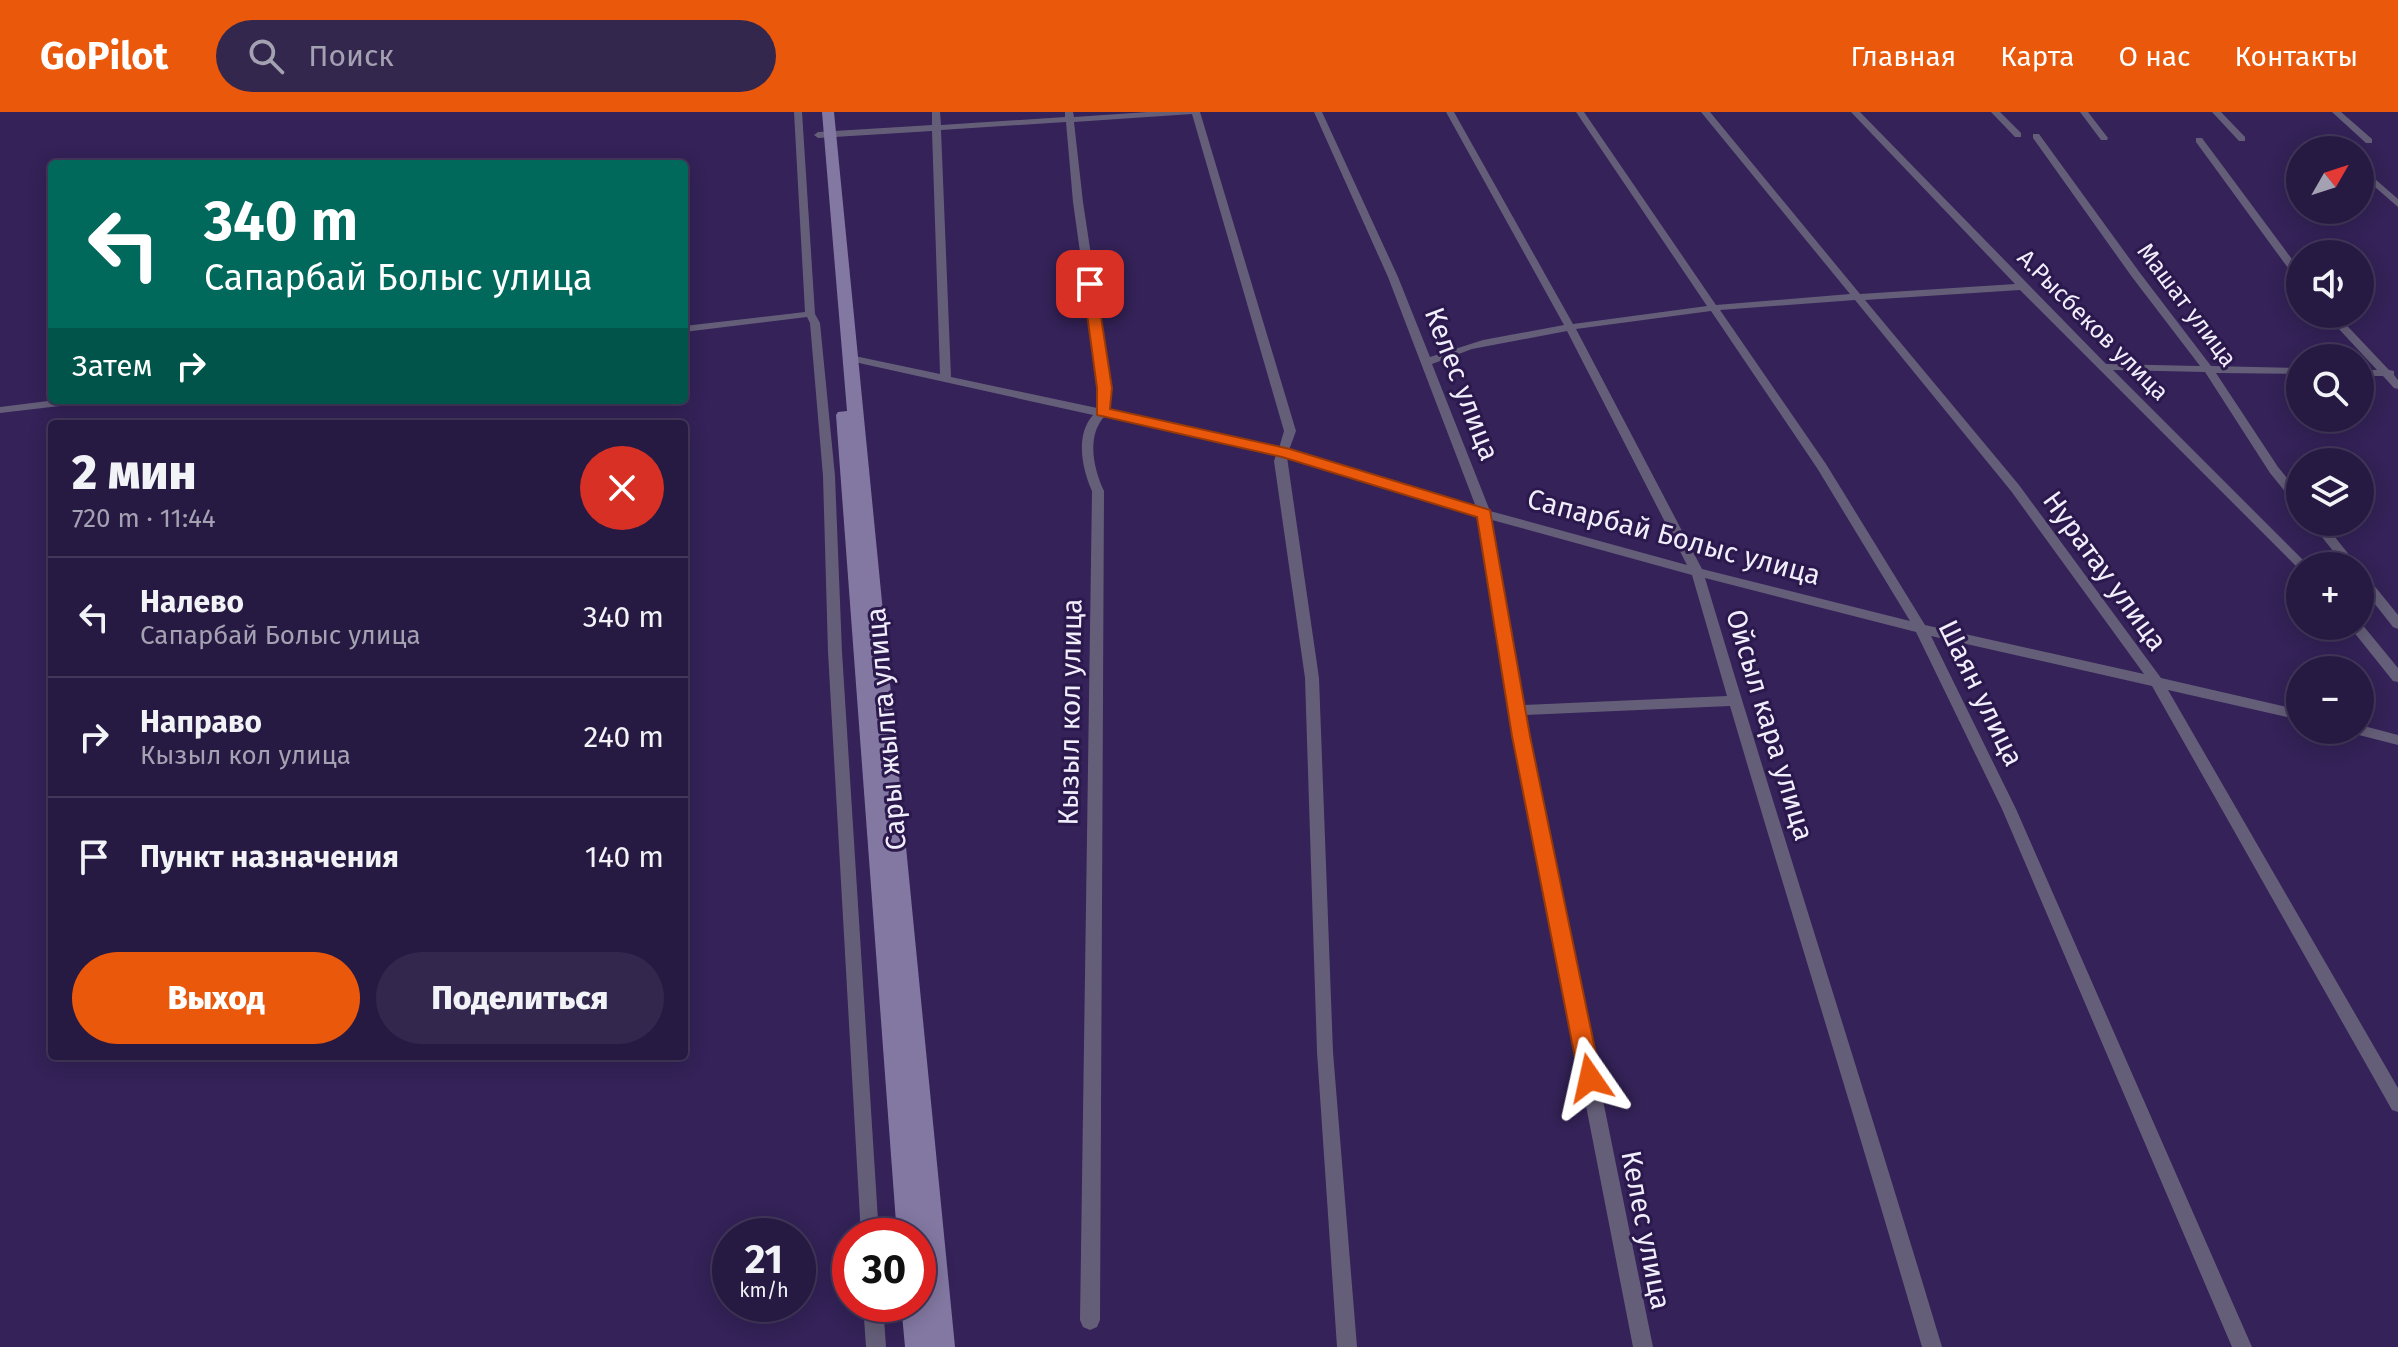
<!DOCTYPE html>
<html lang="ru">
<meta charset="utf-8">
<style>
body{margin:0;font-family:"Fira Sans",sans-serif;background:#33274d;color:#f1f3f6;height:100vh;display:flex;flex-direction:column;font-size:30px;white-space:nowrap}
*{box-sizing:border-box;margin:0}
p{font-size:26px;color:#a4a1b2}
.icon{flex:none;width:44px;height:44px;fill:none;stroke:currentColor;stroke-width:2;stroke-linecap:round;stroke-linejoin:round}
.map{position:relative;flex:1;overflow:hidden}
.drawer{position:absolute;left:48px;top:308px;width:640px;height:640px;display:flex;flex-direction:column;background:#271a42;border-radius:8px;box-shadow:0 4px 20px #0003,0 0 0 2px #43385b}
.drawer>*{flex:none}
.banner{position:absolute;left:48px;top:48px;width:640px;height:244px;border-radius:8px;box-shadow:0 4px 20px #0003,0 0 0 2px #43385b;background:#00695c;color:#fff;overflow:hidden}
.needle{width:52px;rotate:51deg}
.buttons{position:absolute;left:2286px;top:24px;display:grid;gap:16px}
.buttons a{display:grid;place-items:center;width:88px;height:88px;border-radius:50%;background:#271a42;box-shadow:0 4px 20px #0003,0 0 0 2px #43385b;font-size:40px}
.speed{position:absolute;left:712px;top:1106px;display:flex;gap:16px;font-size:40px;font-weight:700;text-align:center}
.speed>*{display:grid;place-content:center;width:104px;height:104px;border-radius:50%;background:#271a42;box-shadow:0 4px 20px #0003,0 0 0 2px #43385b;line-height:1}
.speed small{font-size:20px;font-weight:400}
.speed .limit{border:12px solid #d22;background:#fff;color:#111}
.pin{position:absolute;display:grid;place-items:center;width:68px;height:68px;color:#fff;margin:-34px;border-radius:16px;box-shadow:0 4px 12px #0006}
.me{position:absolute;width:88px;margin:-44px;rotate:349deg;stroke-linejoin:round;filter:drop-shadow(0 0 6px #0008)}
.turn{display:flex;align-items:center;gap:28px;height:168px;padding:0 24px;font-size:36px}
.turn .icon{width:104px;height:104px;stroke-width:2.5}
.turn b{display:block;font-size:56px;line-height:68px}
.then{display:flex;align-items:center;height:76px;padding:0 24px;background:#0003;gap:16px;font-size:30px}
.round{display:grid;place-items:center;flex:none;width:84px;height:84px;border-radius:42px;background:#33274d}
.summary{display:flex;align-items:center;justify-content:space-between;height:136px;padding:0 24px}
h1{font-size:48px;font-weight:800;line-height:60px}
.button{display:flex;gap:16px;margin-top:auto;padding:16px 24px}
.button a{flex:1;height:92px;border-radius:48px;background:#ea580c;color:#fff;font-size:32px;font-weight:800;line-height:92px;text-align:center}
.button a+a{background:#33274d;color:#f1f3f6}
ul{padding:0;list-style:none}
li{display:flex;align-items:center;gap:24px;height:120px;padding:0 24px;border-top:2px solid #43385b}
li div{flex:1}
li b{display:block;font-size:30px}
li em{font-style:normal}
header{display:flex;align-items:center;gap:48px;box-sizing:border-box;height:112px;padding:0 40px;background:#ea580c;color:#fff}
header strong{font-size:38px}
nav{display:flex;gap:44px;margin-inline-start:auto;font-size:28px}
.search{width:560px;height:72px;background:#33274d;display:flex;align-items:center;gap:20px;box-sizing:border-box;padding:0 28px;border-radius:44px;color:#a4a1b2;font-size:30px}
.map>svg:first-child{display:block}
</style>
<header>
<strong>GoPilot</strong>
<div class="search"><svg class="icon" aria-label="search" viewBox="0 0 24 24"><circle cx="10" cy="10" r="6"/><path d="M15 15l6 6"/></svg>Поиск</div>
<nav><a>Главная</a><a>Карта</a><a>О нас</a><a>Контакты</a></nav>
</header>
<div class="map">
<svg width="2398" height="1235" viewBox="0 0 2398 1235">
<rect width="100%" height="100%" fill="#342258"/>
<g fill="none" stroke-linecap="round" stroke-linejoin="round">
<path fill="#655e79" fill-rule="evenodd" d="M794 0H802L815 202 820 211 835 364 842 540 879 1124H861L828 540 823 364 810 211 807 205 684 220V214L805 200Z
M932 0H940L941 13 1065 5V0H1073L1074 5 1148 0H1200L1296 319 1289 338 1476 395 1388 165 1314 0H1322L1398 165 1430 245 1483 228 1564 213 1446 0H1454L1573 212 1707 194 1576 0H1584L1716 193 1850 182 1701 0H1710L1860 182 2015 172 1851 0H1860L2106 252 2200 254 2132 165 2033 26V22H2039L2140 161 2211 254 2300 256V262L2216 261 2278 355 2300 382V394L2296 393 2270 361 2205 260 2113 258 2306 451 2308 454H2300V458L2020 178 1865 188 2019 373 2161 566 2300 598V608L2168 578 2398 976V1000L2392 998 2152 574 1931 524 2016 697 2252 1235H2232L2002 697 1916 520 1705 466C1782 723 1865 978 1942 1235H1922C1860 1021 1793 808 1730 594L1525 603 1653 1235H1633L1514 624 1479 404 1287 345 1319 566 1333 940 1357 1235H1337L1317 940 1305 566 1274 349 1276 343 1104 305C1086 325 1094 358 1104 379L1100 1208 1097 1215 1090 1218 1083 1215 1080 1208 1092 379C1082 357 1075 323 1093 303L850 249 845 246 850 243 940 262 932 19 818 26 814 23 818 20 932 13ZM1192 2 1284 319 1279 336 1108 299 1111 276 1083 90 1074 10ZM1066 10 1073 90 1099 276 1097 296 951 265 941 18ZM1855 188 2011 379 2144 562 1925 513 1826 352 1720 198ZM1711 199 1817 356 1910 509 1702 457 1576 217ZM1567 219 1687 453 1490 399 1432 252 1472 237ZM1492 408 1692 463 1727 584 1523 593Z
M1991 0H2000L2021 21V25H2015Z
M2080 0H2088L2108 26 2107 28H2101Z
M2212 0H2221L2245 25V29H2239Z
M2332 0H2341L2372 27V31H2366Z
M2196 26H2202L2300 158V168L2296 167 2196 30Z
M2329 26 2343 38H2334L2325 29Z
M2360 54 2398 87V95L2360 62Z
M2325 202H2336L2389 258 2394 259V263L2398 268V277L2394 276 2383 264H2360V258H2377Z
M56 288H91L85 291 0 301V295Z
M2310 410H2323L2358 454H2345Z
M2360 460 2364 461 2398 503V517L2393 515 2360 473Z
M2361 511 2398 556V570L2393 569 2349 514H2360Z
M2360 613 2398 623V633L2355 622 2353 618H2360Z
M863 1192H883L886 1235H866Z"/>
<path fill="#8378a2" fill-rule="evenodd" d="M822 0H834L955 1235H905L901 1192H918V1180L923 1182 918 1124H897L836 303 838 300 847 299Z"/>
</g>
<path fill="#ea580c" stroke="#983908" stroke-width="2" d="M1090 168 1096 172 1112 276 1110 297 1290 337 1490 398 1530 624 1601 966 1597 973 1590 976 1582 973 1579 966 1512 624 1477 405 1282 345 1097 303V276L1083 172Z"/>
<g text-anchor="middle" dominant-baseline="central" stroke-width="6" stroke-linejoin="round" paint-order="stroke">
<g font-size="24" fill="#f1eefb" stroke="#2b184c">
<text transform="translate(2187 193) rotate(53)">Машат улица</text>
<text transform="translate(2093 213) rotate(45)">А.Рысбеков улица</text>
</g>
<g font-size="28" fill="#f1eefb" stroke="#2b184c">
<text transform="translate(1462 272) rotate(69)">Келес улица</text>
<text transform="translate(1674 425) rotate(15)">Сапарбай Болыс улица</text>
<text transform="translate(2105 459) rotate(54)">Нуратау улица</text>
<text transform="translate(1981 581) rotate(64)">Шаян улица</text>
<text transform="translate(1070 600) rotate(-89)">Кызыл кол улица</text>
<text transform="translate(1770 613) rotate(73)">Ойсыл кара улица</text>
<text transform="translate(886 617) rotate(-95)">Сары жылга улица</text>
<text transform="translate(1646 1118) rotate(79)">Келес улица</text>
</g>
</g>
</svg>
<div class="buttons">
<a><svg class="needle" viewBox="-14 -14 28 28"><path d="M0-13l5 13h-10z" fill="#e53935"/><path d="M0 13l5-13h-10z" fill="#a4a1b2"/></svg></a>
<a><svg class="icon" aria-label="sound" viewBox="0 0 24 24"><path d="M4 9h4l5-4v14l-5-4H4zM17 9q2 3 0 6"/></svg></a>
<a><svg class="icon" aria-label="search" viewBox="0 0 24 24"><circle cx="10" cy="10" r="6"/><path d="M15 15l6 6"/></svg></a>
<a><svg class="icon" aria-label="layers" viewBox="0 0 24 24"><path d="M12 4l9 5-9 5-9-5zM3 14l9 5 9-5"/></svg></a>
<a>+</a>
<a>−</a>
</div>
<div class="speed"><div>21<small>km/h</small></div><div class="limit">30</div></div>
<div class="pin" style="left:1090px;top:172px;background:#d93025"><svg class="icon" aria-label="arrive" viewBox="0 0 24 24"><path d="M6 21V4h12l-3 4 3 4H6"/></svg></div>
<svg class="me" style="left:1590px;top:966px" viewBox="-20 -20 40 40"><path d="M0-17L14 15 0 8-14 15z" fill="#ea580c" stroke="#fff" stroke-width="4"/></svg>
<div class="banner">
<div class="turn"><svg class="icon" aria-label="left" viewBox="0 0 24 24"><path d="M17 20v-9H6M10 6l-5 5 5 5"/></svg><div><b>340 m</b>Сапарбай Болыс улица</div></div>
<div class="then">Затем<svg class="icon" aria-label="right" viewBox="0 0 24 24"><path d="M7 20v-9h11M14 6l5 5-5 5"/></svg></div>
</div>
<section class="drawer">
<div class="summary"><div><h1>2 мин</h1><p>720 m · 11:44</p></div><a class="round" style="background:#d93025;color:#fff"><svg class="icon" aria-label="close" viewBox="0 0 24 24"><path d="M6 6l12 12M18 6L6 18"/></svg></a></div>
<ul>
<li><svg class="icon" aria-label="left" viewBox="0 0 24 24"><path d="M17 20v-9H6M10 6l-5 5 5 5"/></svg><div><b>Налево</b><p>Сапарбай Болыс улица</p></div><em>340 m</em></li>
<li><svg class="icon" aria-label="right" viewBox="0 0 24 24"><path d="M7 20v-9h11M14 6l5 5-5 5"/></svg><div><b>Направо</b><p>Кызыл кол улица</p></div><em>240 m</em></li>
<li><svg class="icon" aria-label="arrive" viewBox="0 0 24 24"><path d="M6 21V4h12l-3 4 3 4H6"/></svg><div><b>Пункт назначения</b></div><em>140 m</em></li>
</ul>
<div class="button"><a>Выход</a><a>Поделиться</a></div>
</section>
</div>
